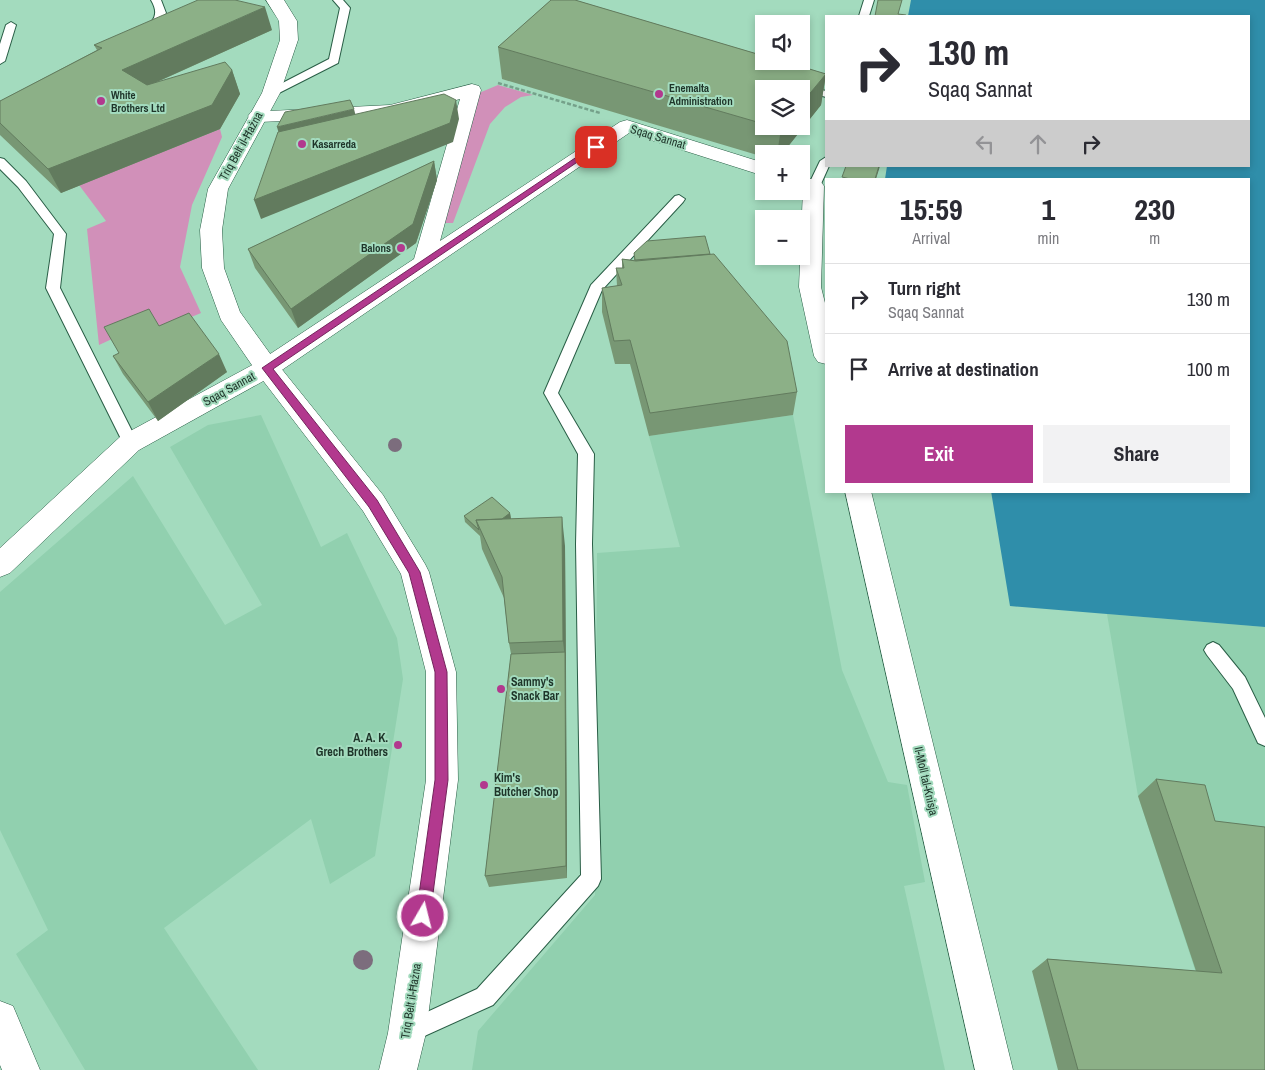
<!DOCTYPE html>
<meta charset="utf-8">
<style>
body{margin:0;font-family:"Archivo Narrow",sans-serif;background:#f2f2f3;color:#2b2b33;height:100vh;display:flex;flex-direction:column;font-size:19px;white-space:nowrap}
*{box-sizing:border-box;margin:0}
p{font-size:16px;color:#7c7c81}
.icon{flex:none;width:28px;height:28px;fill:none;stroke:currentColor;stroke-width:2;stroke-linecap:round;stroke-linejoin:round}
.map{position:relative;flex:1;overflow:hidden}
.drawer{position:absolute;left:825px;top:178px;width:425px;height:315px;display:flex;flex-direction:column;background:#fff;border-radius:0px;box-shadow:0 2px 8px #0003}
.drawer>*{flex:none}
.guide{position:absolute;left:825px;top:15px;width:425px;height:152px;border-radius:0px;box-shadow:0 2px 8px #0003;background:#fff;color:#2b2b33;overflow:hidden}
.fabs{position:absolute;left:755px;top:15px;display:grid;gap:10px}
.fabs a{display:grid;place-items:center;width:55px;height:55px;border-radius:0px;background:#fff;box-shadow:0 2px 8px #0003;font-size:25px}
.pin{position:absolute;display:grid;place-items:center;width:42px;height:42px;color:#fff;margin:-21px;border-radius:10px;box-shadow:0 2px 8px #0006}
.me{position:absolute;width:55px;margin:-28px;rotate:8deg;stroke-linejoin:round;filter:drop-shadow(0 0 4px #0008)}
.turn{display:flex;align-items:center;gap:18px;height:105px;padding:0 20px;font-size:22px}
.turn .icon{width:65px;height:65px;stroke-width:2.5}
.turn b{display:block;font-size:35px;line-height:42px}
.lanes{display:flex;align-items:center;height:48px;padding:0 20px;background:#0003;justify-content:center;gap:25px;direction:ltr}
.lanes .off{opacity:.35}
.eta{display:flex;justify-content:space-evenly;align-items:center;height:85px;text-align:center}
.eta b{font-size:30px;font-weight:700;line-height:35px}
.action{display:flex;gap:10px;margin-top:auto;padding:10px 20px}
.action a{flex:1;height:58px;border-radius:0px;background:#b2398e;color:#fff;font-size:20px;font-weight:700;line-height:58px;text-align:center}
.action a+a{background:#f2f2f3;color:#2b2b33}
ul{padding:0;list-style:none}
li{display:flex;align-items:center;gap:15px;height:70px;padding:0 20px;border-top:1px solid #e1e1e2}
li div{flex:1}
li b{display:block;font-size:19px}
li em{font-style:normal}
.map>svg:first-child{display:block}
</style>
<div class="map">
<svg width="1265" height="1070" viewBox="0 0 1265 1070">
<rect width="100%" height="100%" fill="#a3dbbe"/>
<path fill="#91d0af" d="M261 415 321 547 347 533 397 638 403 679 375 856 330 884 311 819 164 928 258 1070H85L16 954 48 930 0 830V592L133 476 225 625 262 605 170 447 208 425Z
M793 415 842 670 888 782 907 785 925 882 904 886 945 1070H472L478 1031 595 895 597 553 680 547 649 436Z
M1107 614 1265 627V1070L1200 985 1138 796Z"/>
<path fill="#d190b9" d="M498 85 533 95 521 97 505 107 490 124 453 223H439L479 93Z
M220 129 222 137 192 205 180 267 201 313 160 330 153 320 99 345 87 229 106 221 79 185Z"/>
<path fill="#2f8eaa" d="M911 0H1265V627L1010 606 991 491H1249V179H885L887 166H1249V16H908Z"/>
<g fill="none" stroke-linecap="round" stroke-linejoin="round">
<defs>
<path id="lane" d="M151 0H161L166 13 159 27 148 34 143 31C153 21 160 15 151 0Z
M333 0H343L350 8 338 63 275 95H267L265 93 267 91 329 59 340 8Z
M864 0H874L869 16H859Z
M11 22 16 25 5 61 0 64V44L6 25Z
M802 85 826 91V97L797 89 798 86Z
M826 157V166H829L820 186 814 190 810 189 808 186 820 161Z
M0 158 4 159 26 181 66 234 60 288 138 443 135 447 130 449 125 447 46 288 54 234 18 187 0 169Z
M679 195 685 199 683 202 602 290 558 393 594 454 592 544 601 879 598 886 493 1005 409 1043 401 1040 398 1032 401 1024 477 989 581 875 576 544 578 454 544 393 591 285 675 196Z
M1213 642 1219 645 1245 677 1265 718V746L1258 743 1233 689 1207 655 1204 650 1207 645Z"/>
<path id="street" d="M472 84 479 86 481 90 440 241 620 122 627 120 764 163V176L629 133 276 374 139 450 10 573 0 577V548L121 436 258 362 414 259 460 99 390 117 258 122 251 120 248 116 251 112 390 105Z
M801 176 821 182 824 186 821 287 826 307V364L818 362 814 356 799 287 803 189H801Z
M845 491H871L1013 1070H975Z"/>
<path id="secondary" d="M266 0H284L297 21 298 40 280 93 228 189 222 230 224 268 240 312 276 362 383 495 425 564 429 572 456 672 458 780 426 1033 417 1070H379L388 1033 426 780V672L401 574 363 511 258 374 221 320 202 268 200 230 208 189 262 93 280 40 279 21Z
M0 1001 13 1006 40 1070H2L0 1065Z"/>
</defs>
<use href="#lane" stroke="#295e46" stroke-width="2"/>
<use href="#street" stroke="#295e46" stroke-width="1"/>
<use href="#secondary" stroke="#295e46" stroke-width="1"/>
<path stroke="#75a18a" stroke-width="2.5" stroke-dasharray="4 2" stroke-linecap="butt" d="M498 83 600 113"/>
<use href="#lane" fill="#fff" fill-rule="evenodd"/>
<use href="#street" fill="#fff" fill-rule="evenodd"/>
<use href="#secondary" fill="#fff" fill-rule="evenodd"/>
</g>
<g fill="#7c6d7d">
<circle cx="395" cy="445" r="7"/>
<circle cx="363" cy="960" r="10"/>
</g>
<path fill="#789774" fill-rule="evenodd" d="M551 0H575L764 56V61H783L826 74 821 105 782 154H764V157L502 79 498 47ZM764 89H801V126H764Z
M272 30 155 83 232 70 240 94 220 129 61 193 0 135V101L97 50 94 45Z
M434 161 437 180 416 243 298 328 255 268 248 249Z
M634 253 710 254 797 392 793 415 649 436 630 364H615L602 312V288L617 286 616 268H622V259L634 260Z
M159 326 227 372 158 421 123 374 113 356 119 353Z
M510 513 511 519 565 546 567 878 489 887 485 876 511 654 509 643 504 598 482 549 480 536 465 522 464 516Z
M1156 779 1215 821 1265 1070H1058L1032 971 1047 959 1196 971 1138 796Z"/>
<path fill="#627b5e" d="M265 7 272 30 132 93 122 70Z
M232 70 240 94 220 129 61 193 48 169Z
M826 74 821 105 782 154H777L781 129 783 126H801V104Z
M456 100 459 119 453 142 261 219 254 200Z
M354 109 360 133 284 151 277 127Z
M434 161 437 180 416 243 298 328 291 309Z
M879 166H880L876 179H875Z
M219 354 227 372 158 421 148 402Z
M510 513 511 519 483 534Z
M562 517 565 546 566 667 563 641Z
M565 652 566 667 567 878 566 866Z"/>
<path fill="#8cb087" stroke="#627b5e" d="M198 0H235L265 7 122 70 147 85 225 62 232 70 212 105 48 169 0 123V101L102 48 94 45Z
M551 0H575L764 56V61H783L826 74 801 104V89H764V124L498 47Z
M878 0H902L898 14 906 15V16H875Z
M444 94 456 100 450 123 254 200 278 132Z
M350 100 354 109 277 127 285 112Z
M770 126H783L781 129Z
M434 161 413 224 291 309 248 249Z
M846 166H879L875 179H850L842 177Z
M705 236 710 254 635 260 634 253 647 241Z
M714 254 787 341 797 392 650 413 630 340 614 341 602 288 622 285 616 268H624L622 259 636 261Z
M149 309 159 326 189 313 219 354 148 402 113 356 119 353 104 327Z
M492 497 510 513 502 519 476 520 479 530 464 516Z
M562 517 563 641 509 643 502 577 476 520Z
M565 652 566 866 485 876 511 654Z
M1156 779 1205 785 1215 821 1265 827V1070H1078L1047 959 1222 973Z"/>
<path fill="#b2398e" stroke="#74255c" d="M596 144 600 147 598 148 273 369 377 500 420 572 447 672 448 780 430 916 428 921 423 924 418 921 416 916 435 780V672L409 573 369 507 262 368Z"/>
<g fill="#b2398e" stroke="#a3dbbe" stroke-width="2">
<circle cx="659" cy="94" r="5"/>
<circle cx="101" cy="101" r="5"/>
<circle cx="302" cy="144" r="5"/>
<circle cx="401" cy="248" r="5"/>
<circle cx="501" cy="689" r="5"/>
<circle cx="398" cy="745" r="5"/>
<circle cx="484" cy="785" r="5"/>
</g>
<g text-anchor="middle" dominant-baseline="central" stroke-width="4" stroke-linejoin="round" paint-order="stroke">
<g font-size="11" font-weight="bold" fill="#1e3429" stroke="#a3dbbe" text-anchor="start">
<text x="669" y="88">Enemalta<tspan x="669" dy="13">Administration</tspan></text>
<text x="111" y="95">White<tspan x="111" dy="13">Brothers Ltd</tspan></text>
<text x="312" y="144">Kasarreda</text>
<text x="391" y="248" text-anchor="end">Balons</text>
</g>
<g font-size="12" fill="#1e3429" stroke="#a3dbbe">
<text transform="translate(658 137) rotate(17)">Sqaq Sannat</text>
<text transform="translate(241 146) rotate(-61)">Triq Belt il-Ħażna</text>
<text transform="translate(229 389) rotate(-29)">Sqaq Sannat</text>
<text transform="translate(926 781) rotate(77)">Il-Moll tal-Knisja</text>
<text transform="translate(411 1001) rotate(-81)">Triq Belt il-Ħażna</text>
</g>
<g font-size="12" font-weight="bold" fill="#1e3429" stroke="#a3dbbe" text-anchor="start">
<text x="511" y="682">Sammy's<tspan x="511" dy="14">Snack Bar</tspan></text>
<text x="388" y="738" text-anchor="end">A. A. K.<tspan x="388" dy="14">Grech Brothers</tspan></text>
<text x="494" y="778">Kim's<tspan x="494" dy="14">Butcher Shop</tspan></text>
</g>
</g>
</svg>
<div class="fabs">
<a><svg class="icon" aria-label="sound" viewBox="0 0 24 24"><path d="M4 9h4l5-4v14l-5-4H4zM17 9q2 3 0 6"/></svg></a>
<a><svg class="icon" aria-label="layers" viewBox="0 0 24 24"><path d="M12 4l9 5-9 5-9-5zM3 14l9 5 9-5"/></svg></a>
<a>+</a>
<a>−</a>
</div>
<div class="pin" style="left:596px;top:147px;background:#d93025"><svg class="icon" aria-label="arrive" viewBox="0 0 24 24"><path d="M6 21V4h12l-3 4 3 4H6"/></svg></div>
<svg class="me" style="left:423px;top:916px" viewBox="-20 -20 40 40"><circle r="17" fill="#b2398e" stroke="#fff" stroke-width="3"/><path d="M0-11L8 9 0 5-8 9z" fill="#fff"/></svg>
<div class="guide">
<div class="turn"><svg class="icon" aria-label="right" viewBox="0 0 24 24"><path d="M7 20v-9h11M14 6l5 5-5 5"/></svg><div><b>130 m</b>Sqaq Sannat</div></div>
<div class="lanes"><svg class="icon off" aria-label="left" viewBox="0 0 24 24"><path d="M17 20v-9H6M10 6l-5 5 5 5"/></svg><svg class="icon off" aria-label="ahead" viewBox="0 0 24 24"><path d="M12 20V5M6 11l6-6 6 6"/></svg><svg class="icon" aria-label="right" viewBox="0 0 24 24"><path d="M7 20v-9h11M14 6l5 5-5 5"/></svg></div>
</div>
<section class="drawer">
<div class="eta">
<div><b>15:59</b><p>Arrival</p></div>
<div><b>1</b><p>min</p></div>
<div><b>230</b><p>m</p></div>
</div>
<ul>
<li><svg class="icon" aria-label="right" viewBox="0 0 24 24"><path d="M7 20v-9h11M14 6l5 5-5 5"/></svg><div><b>Turn right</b><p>Sqaq Sannat</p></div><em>130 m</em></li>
<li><svg class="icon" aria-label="arrive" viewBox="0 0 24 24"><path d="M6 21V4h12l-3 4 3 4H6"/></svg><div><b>Arrive at destination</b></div><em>100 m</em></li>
</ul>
<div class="action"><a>Exit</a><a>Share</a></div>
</section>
</div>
